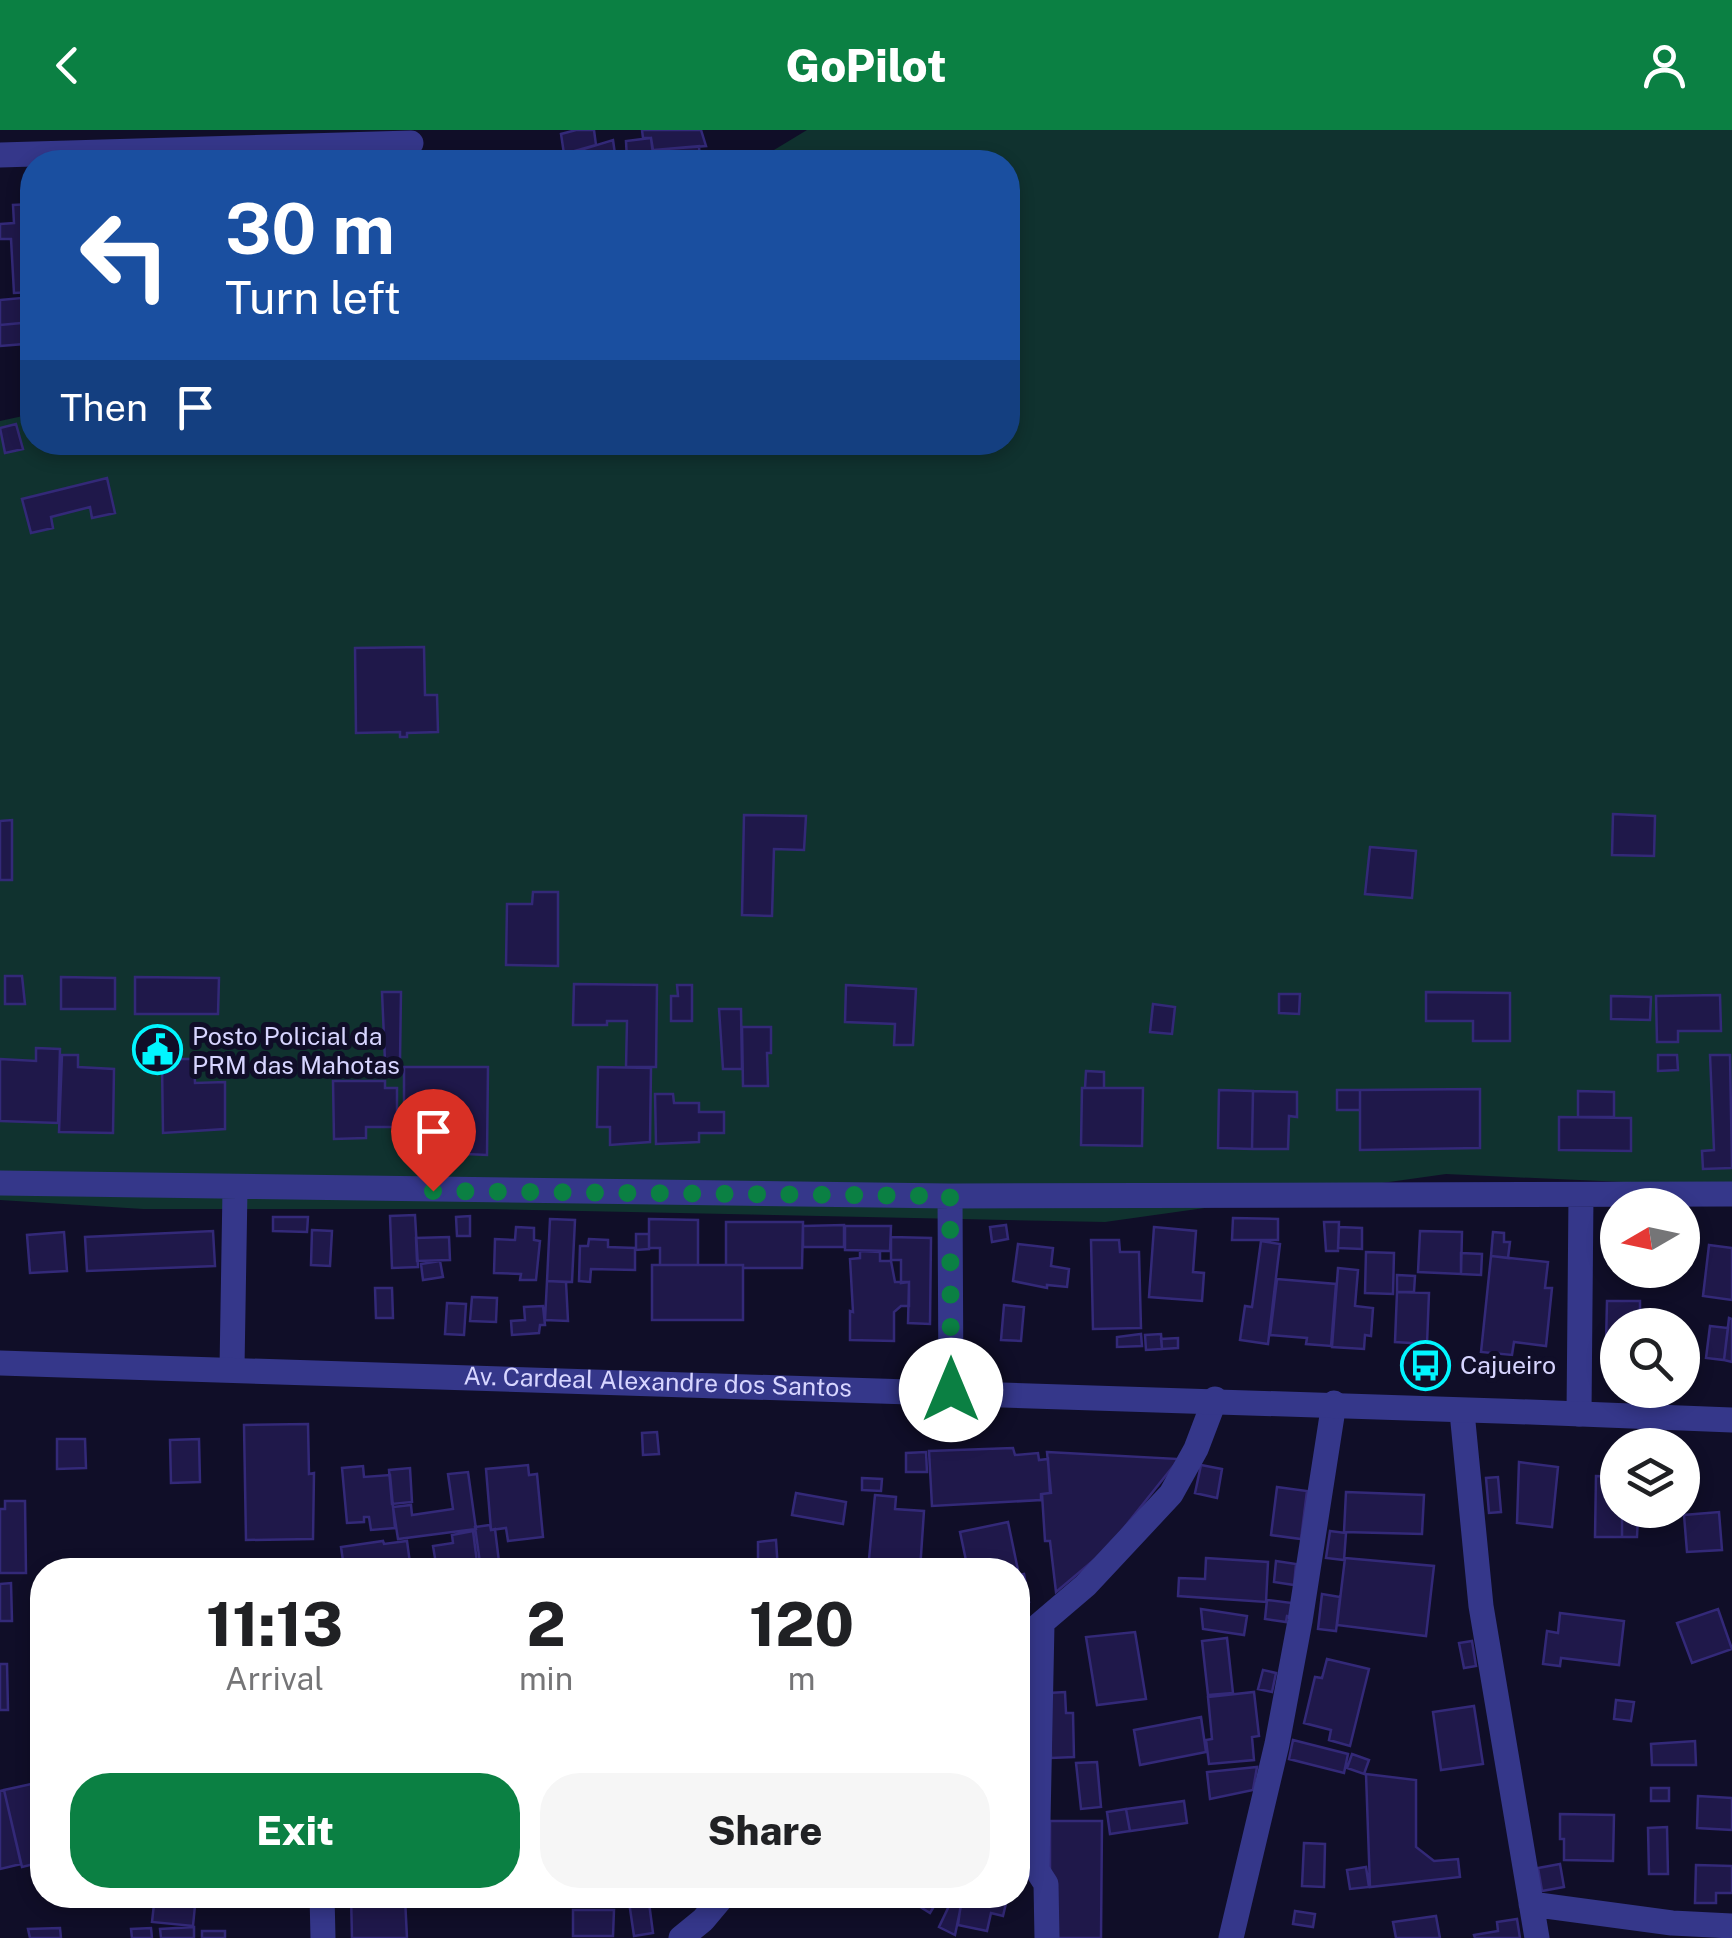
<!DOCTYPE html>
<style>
body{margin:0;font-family:"Public Sans",sans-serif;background:#f6f6f6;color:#202124;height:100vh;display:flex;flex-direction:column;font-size:38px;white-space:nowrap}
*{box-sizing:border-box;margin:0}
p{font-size:32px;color:#757577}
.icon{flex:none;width:55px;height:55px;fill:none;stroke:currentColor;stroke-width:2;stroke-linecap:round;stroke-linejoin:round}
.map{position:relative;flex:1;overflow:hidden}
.side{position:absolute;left:30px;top:1428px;width:1000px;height:350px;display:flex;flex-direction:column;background:#fff;border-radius:40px;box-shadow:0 5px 15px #0003}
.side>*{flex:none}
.banner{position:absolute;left:20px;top:20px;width:1000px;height:305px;border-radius:40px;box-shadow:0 5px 15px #0003;background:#1a4fa0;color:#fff;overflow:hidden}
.needle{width:65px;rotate:261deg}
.tools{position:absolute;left:1600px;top:1058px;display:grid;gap:20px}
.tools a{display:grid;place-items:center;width:100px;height:100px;border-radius:50%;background:#fff;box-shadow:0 5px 15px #0003;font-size:50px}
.pin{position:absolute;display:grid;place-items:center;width:85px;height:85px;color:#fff;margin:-102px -42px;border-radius:50% 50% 50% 0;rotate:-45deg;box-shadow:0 0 10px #0007}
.pin .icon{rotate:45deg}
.me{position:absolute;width:110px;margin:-55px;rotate:0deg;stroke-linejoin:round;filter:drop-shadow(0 0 8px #0008)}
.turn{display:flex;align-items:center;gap:35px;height:210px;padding:0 40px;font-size:45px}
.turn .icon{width:130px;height:130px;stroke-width:2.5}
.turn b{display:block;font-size:70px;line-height:85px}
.then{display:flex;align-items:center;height:95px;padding:0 40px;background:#0003;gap:20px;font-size:38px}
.eta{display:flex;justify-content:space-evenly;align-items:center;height:170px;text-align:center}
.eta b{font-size:60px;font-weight:800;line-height:70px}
.button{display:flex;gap:20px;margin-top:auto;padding:20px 40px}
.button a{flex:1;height:115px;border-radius:40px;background:#0b8043;color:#fff;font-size:40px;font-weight:800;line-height:115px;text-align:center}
.button a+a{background:#f6f6f6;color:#202124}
header{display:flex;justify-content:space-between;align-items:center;height:130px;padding:0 40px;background:#0b8043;color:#fff;font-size:45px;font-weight:800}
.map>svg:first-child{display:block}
</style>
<header><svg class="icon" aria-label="back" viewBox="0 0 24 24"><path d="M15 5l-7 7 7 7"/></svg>GoPilot<svg class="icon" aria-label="person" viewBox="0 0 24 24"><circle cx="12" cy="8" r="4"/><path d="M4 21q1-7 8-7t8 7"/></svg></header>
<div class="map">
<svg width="1732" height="1808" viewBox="0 0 1732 1808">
<rect width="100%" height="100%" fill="#100e28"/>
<path fill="#10322f" d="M807 0H1732V1057L1446 1044 1105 1092 486 1079H143L0 1070V291L32 284V312H1008V32H754Z"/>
<path fill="#1f184a" stroke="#332978" stroke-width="2.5" d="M576 0H594L596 15 564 24 561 4Z
M642 0H701L706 16 653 20 651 8H643Z
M651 8 654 32H608L627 31 626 11Z
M613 10 616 31 551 32V29Z
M699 16 700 32H656L655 20Z
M32 74V162L14 163 11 109H0V94L14 93 13 75Z
M32 167V192L0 195V170Z
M22 193 24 214 0 216V195Z
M25 234H32V277L28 278Z
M16 294 23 319 5 323 0 298Z
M107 348 115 383 92 388 90 377 51 387 53 398 31 403 22 369Z
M424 517 425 565H437L438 602 407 603V607H400V602L356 603 355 518Z
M1613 684 1655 686 1654 726 1612 725Z
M744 685 806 686 804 720 774 719 772 786 742 785Z
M12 690V750H0V691Z
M1370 717 1416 721 1412 768 1365 764Z
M533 762H558V836L506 835 507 774H532Z
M5 846H22L25 874H5Z
M61 847 115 848V879H61Z
M135 847 219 848 218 884H135Z
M574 854 657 855 656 937H626L627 891H607V895H573Z
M677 855H692V891H671V866H678Z
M846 855 916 859 913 915H894L895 894 845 892Z
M382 862H401L400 931H395V943H378V931H385Z
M1426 862 1510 863V911H1473V891H1426Z
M1279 864H1300L1299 884 1279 883Z
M1720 865 1721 901H1678V912H1657L1656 866Z
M1611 866 1651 867 1650 890 1611 889Z
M1153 874 1175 877 1172 904 1150 902Z
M719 879H741L742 939H723Z
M742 897H771V923H767L768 956H743Z
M158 908 159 912H172L165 929H194L195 953 225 952V999L163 1003 162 934 145 935 146 909Z
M36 918 60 919 58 993 0 991V929L36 931Z
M62 925H78V937L114 939 113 1003 59 1002Z
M1658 925H1677L1678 940 1658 941Z
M1710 925H1730L1732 1038 1703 1039 1702 1021 1714 1020Z
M404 937H488L487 1025 466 1024V992H444V997H423V1006L404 1005Z
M598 937 651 938 650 1012 610 1015V997H597Z
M1086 941 1104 942V958H1085Z
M333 951H385V958H397V997H366V1008L334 1009Z
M1082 958H1143L1142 1016 1081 1015Z
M1480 959V1018L1360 1020V960Z
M1219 960 1253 961 1252 1019 1218 1018Z
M1337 960H1360V980H1337Z
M1253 961 1297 962V987L1289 986 1288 1019H1252Z
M1578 961 1614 962V987H1578Z
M655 964H673L674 973H699V982H724V1003H699V1012L656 1014Z
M1559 987 1631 988V1021L1559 1020Z
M415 1085 418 1137 392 1138 390 1086Z
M470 1086V1106H457L456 1087Z
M273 1087H308L307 1102 273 1101Z
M1233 1088 1278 1089V1110H1232Z
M550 1089 575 1090 572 1152 547 1151Z
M649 1089 698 1090V1135H660V1118H649Z
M726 1092H803L802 1138H743V1135H726Z
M1324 1092H1339L1338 1121H1326Z
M844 1095V1117H803V1096Z
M1006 1095 1008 1109 992 1112 990 1097Z
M845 1096H891L890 1121 845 1120Z
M516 1097 534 1098V1110L540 1111 536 1150H520L521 1144 494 1143 495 1109 515 1110Z
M1154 1097 1196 1101 1193 1142 1204 1143 1202 1171 1149 1167Z
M1339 1097 1362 1098V1119L1338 1118Z
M312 1100 332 1101 330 1136 311 1135Z
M213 1101 215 1136 87 1141 85 1107Z
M1420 1101 1462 1102 1461 1144 1418 1142Z
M64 1102 67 1141 30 1143 27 1105Z
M1493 1102 1504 1103V1112H1510L1508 1128 1491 1126Z
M636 1104H649V1119L636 1120Z
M449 1107 450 1130 417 1131 416 1108Z
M891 1107 931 1108 930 1194 908 1193 909 1152 901 1153V1130H891Z
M589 1109 608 1110V1117L635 1118V1140L591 1139 590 1152 579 1151 580 1116H588Z
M1091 1110H1119L1120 1122H1139L1141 1198 1093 1199Z
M1261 1111 1280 1114 1268 1214 1240 1210 1245 1176 1252 1177Z
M1018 1114 1053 1118 1051 1136 1069 1139 1067 1157 1047 1155V1158L1013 1151Z
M1709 1115 1732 1118V1170L1703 1166Z
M860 1121 880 1122V1131H891L895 1152H909V1176H901L894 1182V1211L850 1210V1181L853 1182 850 1129 860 1128Z
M1366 1122 1394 1123 1393 1164 1365 1163Z
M1461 1123 1482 1124 1481 1145 1461 1144Z
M1491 1126 1548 1132 1545 1158H1552L1546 1216 1514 1212 1512 1225 1481 1222Z
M440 1131 443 1147 423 1150 421 1134Z
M652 1135H743V1190H652Z
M1338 1138 1358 1140 1355 1176 1373 1178 1371 1206 1365 1205 1364 1219 1332 1217Z
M1397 1145 1415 1146 1414 1162H1397Z
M1277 1149 1336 1154 1331 1216 1306 1214 1307 1208 1270 1205Z
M547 1151 566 1152 568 1191 545 1190Z
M375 1158H392L393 1188H376Z
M1397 1162 1429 1163 1427 1214 1395 1212Z
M472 1167 497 1168 496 1192 470 1191Z
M1607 1171H1640V1195H1618V1214H1606Z
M447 1173 466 1174 464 1205 445 1204Z
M1004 1175 1024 1177 1021 1211 1001 1210Z
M543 1176 545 1195H540L539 1203 512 1205 511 1191 525 1190 524 1177Z
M1729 1188 1732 1189V1232L1724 1230Z
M1710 1196 1728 1198 1724 1230 1706 1228Z
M1141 1204 1142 1216 1117 1217V1207Z
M1161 1204 1162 1219 1146 1220 1145 1205Z
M1178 1208V1218L1162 1219 1161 1209Z
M1411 1213 1427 1214V1229H1411Z
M308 1294 309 1344 314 1343 313 1409 246 1410 244 1295Z
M657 1302 659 1324 643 1325 642 1303Z
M57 1309H85L86 1338 57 1339Z
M199 1309 200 1352 171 1353 170 1310Z
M1013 1318 1015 1325 1038 1323 1039 1330 1048 1329 1050 1363 1041 1364V1370L932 1376 929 1321Z
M926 1322 927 1342H906V1323Z
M1047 1322 1179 1329 1107 1419 1056 1462 1050 1411H1045L1042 1364 1051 1363Z
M1519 1332 1558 1337 1552 1397 1517 1393Z
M528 1335 529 1345 537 1344 543 1407 508 1411 506 1398 491 1400 486 1339Z
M1201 1335 1222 1339 1217 1368 1195 1363Z
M363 1336 364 1347 390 1345 395 1398 371 1400 369 1387H364V1392L347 1393 342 1338Z
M410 1338 412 1372 392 1374 389 1340Z
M468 1342 476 1399 398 1409 393 1377 411 1375 412 1385 453 1379 448 1344Z
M1596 1346 1618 1347V1380H1622V1407H1595Z
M1498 1347 1501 1382 1489 1383 1486 1348Z
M862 1348 882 1349 881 1361 862 1360Z
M1277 1357 1307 1361 1301 1409 1271 1405Z
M1346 1362 1424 1365 1422 1404 1344 1402Z
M796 1363 846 1372 843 1394 792 1385Z
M875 1365 896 1367 895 1379 924 1381 920 1440H868Z
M5 1371H25L26 1443H0V1379H5Z
M1719 1382 1722 1420 1687 1422 1684 1385Z
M1622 1385H1638L1637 1407H1622Z
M1008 1392 1019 1445 1024 1444 1029 1472 1018 1474V1440H968L960 1402Z
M490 1395 491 1400 495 1399 500 1440H481L475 1397Z
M473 1401 478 1440H437L433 1416 453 1413 452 1405Z
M1330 1401 1346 1403 1344 1430 1326 1428Z
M776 1410 778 1440H758V1412Z
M383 1411 384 1414 407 1411 410 1433H406L407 1440H337L344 1438 341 1417Z
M1206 1428 1268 1432 1266 1472 1178 1466 1179 1448 1205 1449Z
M1345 1428 1434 1436 1426 1506 1337 1495Z
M1276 1431 1296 1434 1294 1455 1274 1452Z
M11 1453 12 1491H0V1454Z
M1322 1464 1340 1467 1336 1501 1318 1499Z
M1267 1470 1292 1473 1291 1487 1287 1486 1286 1492 1265 1489Z
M1201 1479 1247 1486 1244 1505 1203 1499Z
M1718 1479 1732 1519 1692 1533 1677 1493Z
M1560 1483 1624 1491 1619 1535 1561 1528 1560 1536 1543 1534 1547 1501 1558 1503Z
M1135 1502 1146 1569 1097 1575 1086 1507Z
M1227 1508 1233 1563 1208 1565 1202 1511Z
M1472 1511 1476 1536 1464 1538 1459 1513Z
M1327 1529 1369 1539 1350 1616 1329 1610 1331 1600 1304 1593 1315 1547 1322 1548Z
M0 1534H7L8 1580H0Z
M1263 1540 1276 1543 1272 1562 1258 1559Z
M1065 1562 1066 1583H1073L1074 1627 1051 1628 1049 1563Z
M1254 1562 1259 1606 1252 1607 1254 1630 1209 1634 1206 1610 1212 1609 1208 1567Z
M1616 1570 1634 1572 1631 1591 1614 1589Z
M1474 1576 1483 1634 1441 1640 1433 1582Z
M1201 1587 1206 1622 1140 1635 1134 1600Z
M1293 1610 1348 1624 1344 1643 1289 1629Z
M1695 1611 1696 1635H1652L1651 1614Z
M1352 1624 1369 1630 1364 1644 1347 1638Z
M1097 1632 1101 1677 1081 1679 1076 1633Z
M1257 1637 1253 1660 1210 1669 1207 1642Z
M1366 1644 1416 1650V1717L1434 1731 1458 1729 1460 1747 1370 1757Z
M36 1653 38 1661H42V1732L22 1737 4 1660Z
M1651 1658H1669V1671H1651Z
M4 1660 21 1734 0 1739V1661Z
M1698 1666 1732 1668V1700L1697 1698Z
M1184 1671 1187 1693 1130 1701 1126 1679Z
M1126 1679 1130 1701 1110 1704 1107 1682Z
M1560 1684 1614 1685 1613 1731 1564 1730V1709H1560Z
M1050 1691H1102L1101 1808H1050Z
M1667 1697 1668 1744H1649L1648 1698Z
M1304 1713 1325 1714 1324 1757 1302 1756Z
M1560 1734 1564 1757 1542 1761 1538 1738Z
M1696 1735 1732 1736V1763H1716V1773H1695Z
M1366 1737 1369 1757 1350 1759 1347 1740Z
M155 1765H196L193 1796 152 1792Z
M351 1765 405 1768 407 1808H352Z
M628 1765H648L653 1803 634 1806Z
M913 1765H941L930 1783 909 1770Z
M962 1765H1008L1003 1786 991 1783 987 1801 958 1795Z
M950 1774 961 1776 955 1805 939 1797Z
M573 1780H614L613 1806H573Z
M1295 1781 1315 1784 1313 1797 1293 1794Z
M1436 1786 1440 1808H1396L1393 1792Z
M1517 1789 1520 1808H1475L1474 1805 1498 1801 1497 1792Z
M194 1797V1808H161L160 1799Z
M60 1798 61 1808H30L28 1799Z
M151 1798 152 1808H132L131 1799Z
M202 1801H225V1808H202Z"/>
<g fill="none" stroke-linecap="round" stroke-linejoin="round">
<path stroke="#35378a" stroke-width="25" d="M0 25 411 13
M0 1053 950 1066 1732 1064
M950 1066 951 1261
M232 1238 235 1059
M1462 1282 1481 1476 1537 1808
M1579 1284 1581 1065
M1042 1494 1037 1740 1046 1754 1047 1808
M1018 1513 1086 1455 1171 1364 1196 1319 1215 1269
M322 1765 323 1808
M1531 1774 1672 1793 1732 1796
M681 1808 703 1790 724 1765
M1231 1808 1277 1614 1300 1491 1334 1273"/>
<path stroke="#35378a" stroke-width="25" id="s1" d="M0 1233C578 1247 1155 1267 1732 1290"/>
</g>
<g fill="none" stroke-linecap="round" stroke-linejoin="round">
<path stroke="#0b8043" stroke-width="18" stroke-dasharray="0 32.4" d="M433 1061 950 1066 951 1260"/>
</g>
<defs>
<symbol id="civic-ring" viewBox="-11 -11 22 22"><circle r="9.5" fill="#100e28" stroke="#01f6ff" stroke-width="1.5"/><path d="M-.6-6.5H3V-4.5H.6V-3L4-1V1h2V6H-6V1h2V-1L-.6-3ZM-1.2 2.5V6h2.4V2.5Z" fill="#01f6ff"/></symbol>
<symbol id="bus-ring" viewBox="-11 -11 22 22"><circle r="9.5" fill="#100e28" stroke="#01f6ff" stroke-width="1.5"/><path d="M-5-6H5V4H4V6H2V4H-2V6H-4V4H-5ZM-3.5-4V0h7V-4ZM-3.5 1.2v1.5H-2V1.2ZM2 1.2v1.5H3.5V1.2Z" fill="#01f6ff"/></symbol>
</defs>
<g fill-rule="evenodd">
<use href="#civic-ring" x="130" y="892" width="55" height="55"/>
<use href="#bus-ring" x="1398" y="1208" width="55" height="55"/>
</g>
<g text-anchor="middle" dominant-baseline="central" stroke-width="10" stroke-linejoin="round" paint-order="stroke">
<g font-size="25" fill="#d7d5ff" stroke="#100e28" text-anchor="start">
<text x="192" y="906">Posto Policial da<tspan x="192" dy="29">PRM das Mahotas</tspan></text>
<text x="1460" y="1235">Cajueiro</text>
</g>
<g font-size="25" fill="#d7d5ff" stroke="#100e28">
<text stroke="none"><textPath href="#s1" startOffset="658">Av. Cardeal Alexandre dos Santos</textPath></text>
</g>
</g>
</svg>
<div class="tools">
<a><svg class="needle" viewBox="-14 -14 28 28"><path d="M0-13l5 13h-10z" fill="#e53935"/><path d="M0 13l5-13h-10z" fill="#757577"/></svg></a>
<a><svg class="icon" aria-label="search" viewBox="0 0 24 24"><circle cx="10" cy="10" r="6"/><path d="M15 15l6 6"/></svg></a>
<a><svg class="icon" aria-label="layers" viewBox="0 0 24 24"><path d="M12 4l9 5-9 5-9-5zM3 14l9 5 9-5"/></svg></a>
</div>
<div class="pin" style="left:433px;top:1061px;background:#d93025"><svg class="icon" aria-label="arrive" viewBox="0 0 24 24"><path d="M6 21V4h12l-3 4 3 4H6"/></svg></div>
<svg class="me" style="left:951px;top:1260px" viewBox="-20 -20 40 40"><circle r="19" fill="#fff"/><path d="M0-13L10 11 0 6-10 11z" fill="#0b8043"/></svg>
<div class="banner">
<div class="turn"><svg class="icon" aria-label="left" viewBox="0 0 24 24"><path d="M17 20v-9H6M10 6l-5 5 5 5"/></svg><div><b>30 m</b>Turn left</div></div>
<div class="then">Then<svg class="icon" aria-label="arrive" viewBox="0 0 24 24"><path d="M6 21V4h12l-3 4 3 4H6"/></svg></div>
</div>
<section class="side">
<div class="eta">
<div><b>11:13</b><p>Arrival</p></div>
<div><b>2</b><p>min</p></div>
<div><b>120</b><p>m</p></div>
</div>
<div class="button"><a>Exit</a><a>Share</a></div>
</section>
</div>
